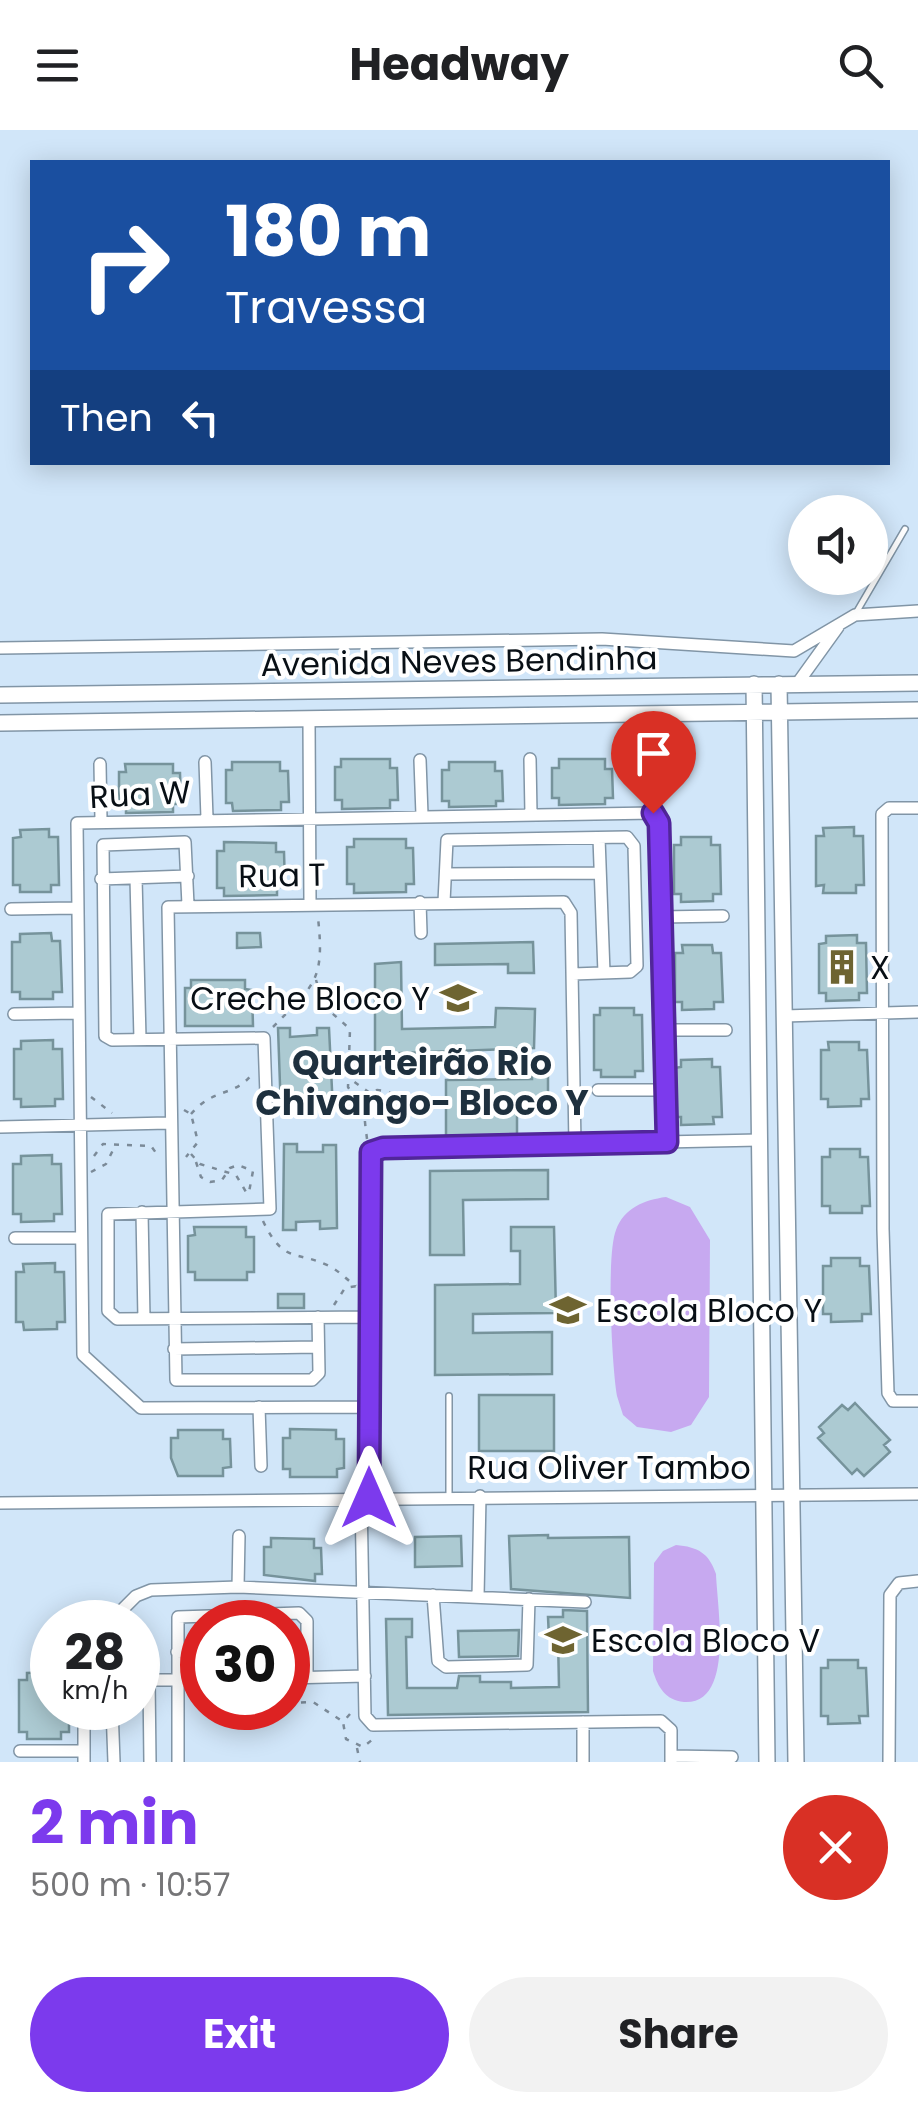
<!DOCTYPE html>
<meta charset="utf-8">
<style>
body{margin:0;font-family:Poppins,sans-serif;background:#f2f2f2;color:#202124;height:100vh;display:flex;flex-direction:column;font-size:38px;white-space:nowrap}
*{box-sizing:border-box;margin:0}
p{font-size:32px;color:#757577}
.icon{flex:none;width:55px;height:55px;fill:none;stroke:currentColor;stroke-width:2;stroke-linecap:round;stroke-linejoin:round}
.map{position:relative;height:1632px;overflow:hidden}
.panel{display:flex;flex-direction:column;background:#fff;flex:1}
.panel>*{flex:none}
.banner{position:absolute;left:30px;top:30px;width:860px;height:305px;border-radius:0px;box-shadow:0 5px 25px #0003;background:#1a4fa0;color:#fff;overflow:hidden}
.fabs{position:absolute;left:788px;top:365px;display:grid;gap:20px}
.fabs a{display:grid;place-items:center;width:100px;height:100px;border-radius:50%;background:#fff;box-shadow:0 5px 25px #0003;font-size:50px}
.speed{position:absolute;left:30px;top:1470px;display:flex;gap:20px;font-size:50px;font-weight:700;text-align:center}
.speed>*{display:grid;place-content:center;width:130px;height:130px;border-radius:50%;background:#fff;box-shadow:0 5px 25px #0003;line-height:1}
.speed small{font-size:25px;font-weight:400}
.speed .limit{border:15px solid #d22;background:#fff;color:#111}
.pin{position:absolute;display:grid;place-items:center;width:85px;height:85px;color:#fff;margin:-102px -42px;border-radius:50% 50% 50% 0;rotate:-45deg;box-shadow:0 0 10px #0007}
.pin .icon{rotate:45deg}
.me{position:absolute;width:110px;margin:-55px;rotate:0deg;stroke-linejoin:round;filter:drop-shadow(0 0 8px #0008)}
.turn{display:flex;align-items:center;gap:35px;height:210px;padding:0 30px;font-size:45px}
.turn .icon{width:130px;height:130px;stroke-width:2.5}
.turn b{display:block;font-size:70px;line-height:85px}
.then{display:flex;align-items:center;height:95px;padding:0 30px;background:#0003;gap:20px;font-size:38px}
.round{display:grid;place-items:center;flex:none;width:105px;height:105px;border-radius:52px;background:#f2f2f2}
.head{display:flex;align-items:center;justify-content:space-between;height:170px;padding:0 30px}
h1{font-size:60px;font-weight:700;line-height:75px;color:#7c3aed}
.cta{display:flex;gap:20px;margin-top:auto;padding:20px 30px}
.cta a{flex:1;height:115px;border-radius:60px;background:#7c3aed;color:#fff;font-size:40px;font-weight:700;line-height:115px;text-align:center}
.cta a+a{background:#f2f2f2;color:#202124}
header{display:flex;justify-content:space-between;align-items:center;height:130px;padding:0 30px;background:#fff;font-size:45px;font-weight:700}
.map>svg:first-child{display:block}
</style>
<header><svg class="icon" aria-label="menu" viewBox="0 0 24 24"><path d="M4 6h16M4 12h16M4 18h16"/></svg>Headway<svg class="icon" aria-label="search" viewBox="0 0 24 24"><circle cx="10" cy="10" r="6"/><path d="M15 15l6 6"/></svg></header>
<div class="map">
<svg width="918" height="1632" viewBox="0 0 918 1632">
<rect width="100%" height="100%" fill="#d1e6f9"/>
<path fill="#c7a9f0" d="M666 1067 690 1077 710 1110 709 1267 691 1295 671 1302 637 1297 623 1285 617 1266C612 1237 606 1125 616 1100 624 1078 644 1070 666 1067Z
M676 1415C698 1417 709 1423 716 1444 717 1476 735 1575 684 1572 665 1570 658 1557 653 1541L654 1433 663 1421Z"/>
<path fill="#accad2" stroke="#76939b" stroke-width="2.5" d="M341 629H390V638H397L398 670H390V678L342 679V670H335V637H341Z
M559 629H605V639H612L613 668H605V674L559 675V668H552V638H559Z
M232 632H280V641H288L289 672H281V680L233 681 232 673H226V640H232Z
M449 632H495V641H502L503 671H496V676L449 677V671H442V640H449Z
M125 634H173V643H180L181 674H173V682L126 683V674H119V642H126Z
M854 697V706H863L864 755H856V763H823L824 755 816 756V706H824L823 698Z
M49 699V707H58L59 755H51V762H20V755H13V708L21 707 20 700Z
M681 707H711V715H720L721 764H713V771L681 772V764H674V715H681Z
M354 709H406V718H413L414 754H406V762L354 763V754H347V717H354Z
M224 712 276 713V722H284L285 757H277V765L224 766V758H217V721H224Z
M51 803 52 811H60L62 862H53V869H20V862H12V812H20V804Z
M237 803H260L261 817 237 818Z
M857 805V813H866L867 863H859V870L826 871V863H819V814L826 813V806Z
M533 812 534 843H508V834L435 835V814Z
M682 815H712L713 823H721L723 872H714V879L682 880V872H675V823H683Z
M401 832 402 899 495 897 496 878 535 879 534 918 375 924V834Z
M191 850H245V859L252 860 253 896H185V858H191Z
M600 878H634V885H642L643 941H635V947H601V940H594V885H600Z
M278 898H290V907L317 905V898H329L333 980H318L317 973 292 974V982L281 983Z
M53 910V919H62L63 969H55V976L21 977V969H14V919H21V911Z
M828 912H859V920H867L869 969H861V976L828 977V969H821V920H829Z
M712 929V937H720L722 987H713L714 994 681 995V987H676L674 938 681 937V930Z
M532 945H548V972H517V1006L446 1007V950L532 949Z
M284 1014H297V1022H323V1015H336L337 1098 320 1099V1091L296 1092V1100H283Z
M830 1019H860V1027H868L870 1076H862V1083H830V1076H822V1027H830Z
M52 1025V1034H61L62 1084H54V1091L21 1092V1084H13V1034H21V1026Z
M548 1040V1069L463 1070 464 1125H430V1041Z
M194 1097H246V1107H254V1142H247V1150H195V1142H188V1106L195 1105Z
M511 1097H554L556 1183 473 1184V1203L552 1202V1244L435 1245V1155L520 1154V1121H511Z
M831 1128H860V1136H869L871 1184H862V1191L831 1192V1184H823V1136H831Z
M55 1133V1142H64L65 1192H57V1199L24 1200 23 1192H16V1142H24L23 1134Z
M278 1164H304V1178H278Z
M479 1265H554V1321H479Z
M855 1273 890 1310 884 1315 890 1322 864 1346 857 1339 852 1344 818 1308 824 1303 819 1297 842 1275 848 1280Z
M290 1299 336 1300V1309H344V1338L337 1339V1347H290V1339H283V1308H290Z
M178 1300H223V1309H230L231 1337 223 1338V1346H178L171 1328V1308H178Z
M548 1405V1408L629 1407 630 1468 511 1459 509 1406Z
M461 1406 462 1436 415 1437V1407Z
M271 1408 314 1409V1418H321L322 1444H315V1451L264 1445V1417H271Z
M563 1480 587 1481 588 1582 388 1585 386 1489H412V1507H406L407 1558H457L459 1546H480V1552H511V1558L559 1557 558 1508H549L548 1487H563Z
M519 1500 518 1526 459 1527 458 1501Z
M828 1530H858V1538H866L868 1586H859L860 1593 828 1594V1586H821V1538H828Z
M52 1542V1578H69V1602H61V1609H27V1602H19V1550H27V1543Z"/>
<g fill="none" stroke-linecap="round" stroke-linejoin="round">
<defs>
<path id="lane" d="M856 483 905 399
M449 1266V1366"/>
<path id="street" d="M0 518 602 509 794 521 855 485 918 481
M797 554 838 497
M309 591 310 772
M530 629 531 684
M420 630 422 685
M205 632 207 688
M100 634 101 690
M918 678H889L882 684 883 1099 888 1263 893 1271H918
M599 708 604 843
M446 744 600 743
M136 748 140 909
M101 749 188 746
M420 772 421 803
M444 772 447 710 627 707 634 716 637 836 630 842 573 844
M188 775 185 712 103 715 105 906 112 910 264 908 270 1079 108 1084V1181L117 1189 369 1187
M11 779 75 778
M659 787 723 786
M14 884 77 883
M784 886 918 882
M662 900H726
M598 960H664
M0 997 168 993
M142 1082 144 1189
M15 1108H80
M318 1187 319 1243 312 1250H176L168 777 564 772 571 783 575 1015
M174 1219 317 1217
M259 1277 261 1336
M368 1277 141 1278 83 1225 77 693 653 683 659 693 667 1012
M369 1367 371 1022 383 1018 759 1010
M361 1368 365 1586 373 1595 661 1591 671 1600V1632
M0 1373 918 1364
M238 1457 239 1406
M433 1465 438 1531 446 1537 527 1535 529 1469
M478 1467 480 1366
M110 1492 136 1466 151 1460 238 1457 585 1472
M288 1520 307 1519
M177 1522 202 1521
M288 1548 365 1546
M138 1550H202
M149 1550 150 1632
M84 1578V1632
M112 1578 114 1632
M583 1592V1632
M20 1621H84
M671 1626 732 1627
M178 1632V1487L299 1483 307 1491V1547
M889 1632 890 1465 899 1453 918 1451"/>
<path id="secondary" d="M754 554 767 1632
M779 554 796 1632
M0 565 918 553
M0 593 918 580"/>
</defs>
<use href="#lane" stroke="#8195a6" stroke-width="8"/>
<use href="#street" stroke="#8195a6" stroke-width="14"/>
<use href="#secondary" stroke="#8195a6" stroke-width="18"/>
<path stroke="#7b8a98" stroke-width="2.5" stroke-dasharray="5 8" stroke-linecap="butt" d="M316 850 324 876 350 899 348 957 364 982
M273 897C314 855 325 851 318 788
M348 941 353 951 370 963
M91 967 112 983
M184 980 191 984 198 1012 186 1027
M191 984C214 957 235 967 252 944
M367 1009C365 991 360 973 377 960 403 962 419 985 446 969
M191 1024 200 1034 236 1045 249 1067
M94 1026 103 1014 151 1016 159 1027
M196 1032 201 1047 210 1052 222 1050 230 1038 238 1035 253 1041 249 1062
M91 1042 106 1034 115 1016
M263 1091C284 1135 297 1120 329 1136 338 1140 347 1150 356 1156
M334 1175 345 1158 357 1156
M288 1573 313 1572 342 1591
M212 1578 249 1585 271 1578
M350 1584 343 1592 346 1609 363 1617 377 1606
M357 1618 360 1632"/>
<use href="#lane" stroke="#fff" stroke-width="5"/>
<use href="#street" stroke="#fff" stroke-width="11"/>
<use href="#secondary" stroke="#fff" stroke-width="15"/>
</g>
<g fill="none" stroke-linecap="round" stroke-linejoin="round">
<defs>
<path id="route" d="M369 1368 371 1022 383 1018 667 1012 659 693 653 683"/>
</defs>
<use href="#route" stroke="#51269a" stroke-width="25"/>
<use href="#route" stroke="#7c3aed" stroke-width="18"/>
</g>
<defs>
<symbol id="building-bare" viewBox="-9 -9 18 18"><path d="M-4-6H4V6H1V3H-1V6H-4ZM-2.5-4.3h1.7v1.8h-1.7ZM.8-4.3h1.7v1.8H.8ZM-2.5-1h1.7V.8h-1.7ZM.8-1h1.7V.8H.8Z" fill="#6e6431" stroke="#fff" stroke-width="2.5" paint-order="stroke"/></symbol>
<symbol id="school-bare" viewBox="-9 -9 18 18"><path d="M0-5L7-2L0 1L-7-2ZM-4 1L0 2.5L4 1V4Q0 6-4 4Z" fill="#6e6431" stroke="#fff" stroke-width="2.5" paint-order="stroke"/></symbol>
</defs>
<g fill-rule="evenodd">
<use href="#building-bare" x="817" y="812" width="50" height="50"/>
<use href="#school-bare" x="433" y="843" width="50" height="50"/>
<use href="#school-bare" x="543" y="1155" width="50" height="50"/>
<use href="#school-bare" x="538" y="1485" width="50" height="50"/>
</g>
<g text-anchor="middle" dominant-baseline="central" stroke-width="8" stroke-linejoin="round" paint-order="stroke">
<g font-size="32" fill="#080f15" stroke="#fff">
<text transform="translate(459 531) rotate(-1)">Avenida Neves Bendinha</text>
<text transform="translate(140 664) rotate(-3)">Rua W</text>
<text transform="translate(282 745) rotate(-1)">Rua T</text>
<text x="609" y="1337">Rua Oliver Tambo</text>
</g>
<g font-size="32" fill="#080f15" stroke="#fff" text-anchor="start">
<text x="870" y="837">X</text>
<text x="430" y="868" text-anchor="end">Creche Bloco Y</text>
<text x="596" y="1180">Escola Bloco Y</text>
<text x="591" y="1510">Escola Bloco V</text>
</g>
<g font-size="35" font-weight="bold" fill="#1e303e" stroke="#fff">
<text x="422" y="932">Quarteirão Rio<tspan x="422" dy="40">Chivango- Bloco Y</tspan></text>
</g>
</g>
</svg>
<div class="fabs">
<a><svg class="icon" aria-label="sound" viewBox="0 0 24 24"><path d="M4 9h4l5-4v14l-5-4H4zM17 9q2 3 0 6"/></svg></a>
</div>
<div class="speed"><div>28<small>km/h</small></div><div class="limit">30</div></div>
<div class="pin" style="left:653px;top:683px;background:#d93025"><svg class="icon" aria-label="arrive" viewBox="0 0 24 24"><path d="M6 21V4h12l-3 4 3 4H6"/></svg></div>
<svg class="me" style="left:369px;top:1368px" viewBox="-20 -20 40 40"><path d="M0-17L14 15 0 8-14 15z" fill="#7c3aed" stroke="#fff" stroke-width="4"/></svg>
<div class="banner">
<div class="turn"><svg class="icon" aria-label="right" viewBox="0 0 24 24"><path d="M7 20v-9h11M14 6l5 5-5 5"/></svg><div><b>180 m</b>Travessa</div></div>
<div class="then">Then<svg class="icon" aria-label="left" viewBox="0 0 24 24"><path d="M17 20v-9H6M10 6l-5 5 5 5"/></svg></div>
</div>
</div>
<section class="panel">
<div class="head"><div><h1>2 min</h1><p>500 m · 10:57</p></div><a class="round" style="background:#d93025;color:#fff"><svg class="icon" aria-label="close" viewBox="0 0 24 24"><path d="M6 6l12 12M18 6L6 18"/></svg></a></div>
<div class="cta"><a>Exit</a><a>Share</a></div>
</section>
